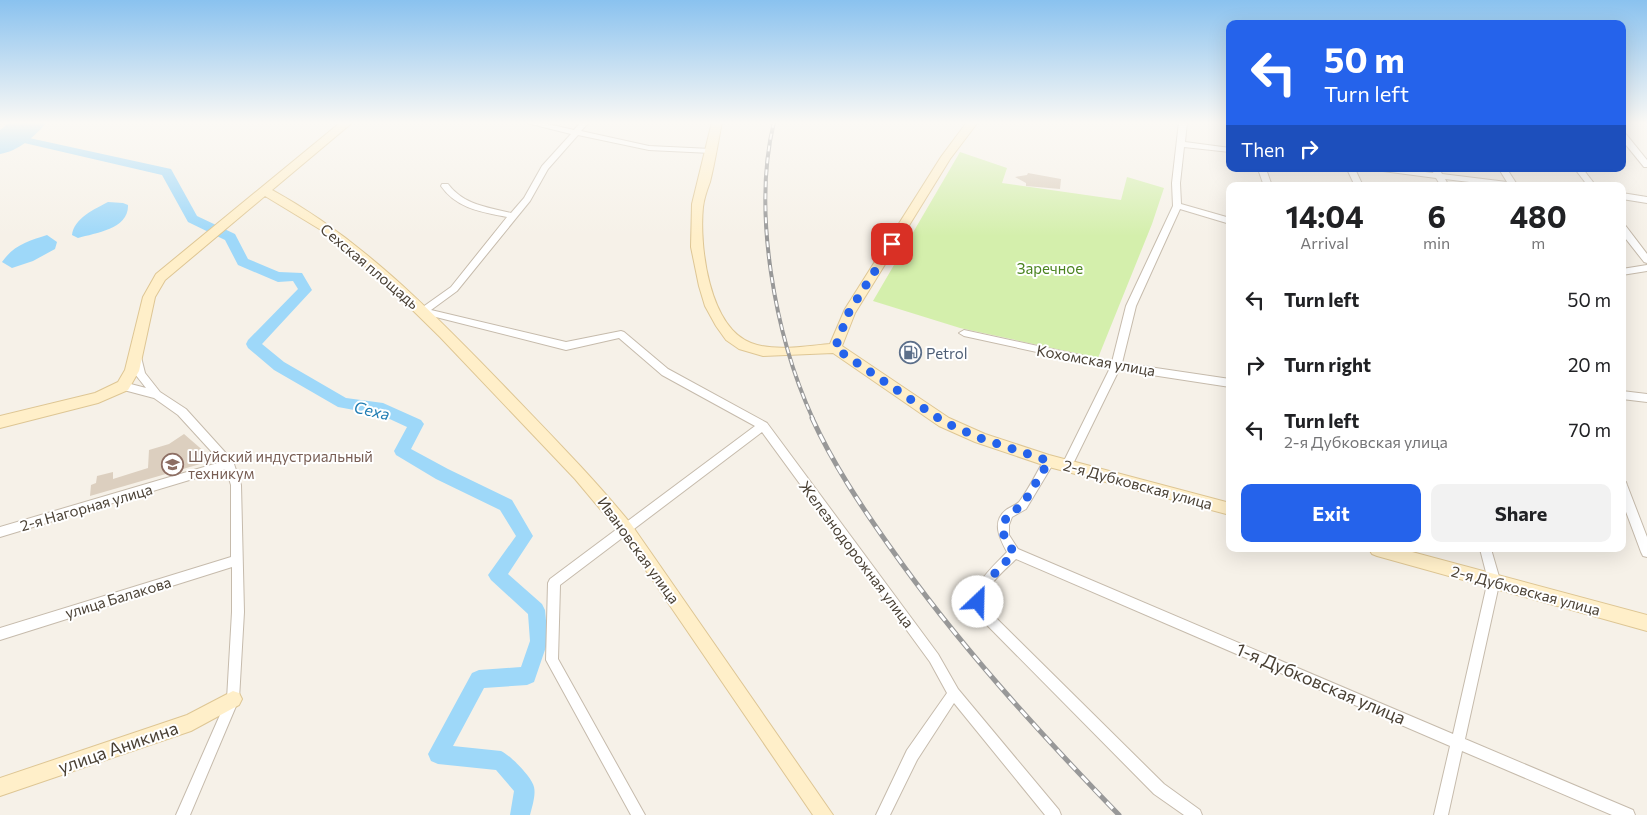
<!DOCTYPE html>
<meta charset="utf-8">
<style>
body{margin:0;font-family:Commissioner,sans-serif;background:#f2f2f2;color:#202124;height:100vh;display:flex;flex-direction:column;font-size:19px;white-space:nowrap}
*{box-sizing:border-box;margin:0}
p{font-size:16px;color:#757577}
.icon{flex:none;width:28px;height:28px;fill:none;stroke:currentColor;stroke-width:2;stroke-linecap:round;stroke-linejoin:round}
.map{position:relative;flex:1;overflow:hidden}
.details{position:absolute;left:1226px;top:182px;width:400px;height:370px;display:flex;flex-direction:column;background:#fff;border-radius:10px;box-shadow:0 5px 20px #0002}
.details>*{flex:none}
.hud{position:absolute;left:1226px;top:20px;width:400px;height:152px;border-radius:10px;box-shadow:0 5px 20px #0002;background:#2563eb;color:#fff;overflow:hidden}
.pin{position:absolute;display:grid;place-items:center;width:42px;height:42px;color:#fff;margin:-21px;border-radius:10px;box-shadow:0 2px 8px #0006}
.me{position:absolute;width:55px;margin:-28px;rotate:24deg;stroke-linejoin:round;filter:drop-shadow(0 0 4px #0008)}
.turn{display:flex;align-items:center;gap:18px;height:105px;padding:0 15px;font-size:22px}
.turn .icon{width:65px;height:65px;stroke-width:2.5}
.turn b{display:block;font-size:35px;line-height:42px}
.then{display:flex;align-items:center;height:48px;padding:0 15px;background:#0003;gap:10px;font-size:19px}
.eta{display:flex;justify-content:space-evenly;align-items:center;height:85px;text-align:center}
.eta b{font-size:30px;font-weight:700;line-height:35px}
.cta{display:flex;gap:10px;margin-top:auto;padding:10px 15px}
.cta a{flex:1;height:58px;border-radius:10px;background:#2563eb;color:#fff;font-size:20px;font-weight:700;line-height:58px;text-align:center}
.cta a+a{background:#f2f2f2;color:#202124}
ul{padding:0;list-style:none}
li{display:flex;align-items:center;gap:15px;height:65px;padding:0 15px}
li div{flex:1}
li b{display:block;font-size:19px}
li em{font-style:normal}
.map>svg:first-child{display:block}
</style>
<div class="map">
<svg width="1647" height="815" viewBox="0 0 1647 815">
<rect width="100%" height="100%" fill="#f6f1e8"/>
<path fill="#d4efac" d="M960 152 1007 168 1002 183 1121 200 1127 177 1164 188 1152 224 1098 358 960 328 873 301Z"/>
<path fill="#9ed8f9" d="M10 122H47C35 136 19 151 0 154V130Z
M108 202 123 203 128 205C129 229 96 233 78 238L72 235C74 218 95 209 108 202Z
M47 235 57 242 55 249 33 261 12 268 2 262C14 245 28 241 47 235Z"/>
<g fill="none" stroke-linecap="round" stroke-linejoin="round">
<path fill="#9ed8f9" fill-rule="evenodd" d="M11 134 171 169 197 216 235 234 248 259 279 272 302 273 312 290 262 344 284 362 346 398 383 403 421 420 424 424 411 449 448 469 512 500 533 536 508 574 542 604 545 610 548 641 534 682 527 685 484 688 453 746 501 751C510 755 532 777 534 787 536 795 532 807 530 815H510L514 791 496 770 438 764 431 761 428 754 472 673 479 670 521 667 530 641 528 614 491 580 488 575 516 536 500 510 436 479 396 455 394 451 407 427 381 415 338 407 274 370 248 348 246 344 248 340 298 289 293 281 278 282 238 265 225 240 188 222 162 175 7 139 5 137Z"/>
</g>
<path fill="#dccfbf" d="M1028 173 1061 179 1060 189 1026 186V183L1015 177 1027 175Z
M184 434 214 460 90 496 91 485 96 483 97 476 113 472V479L148 468 149 450 169 444Z"/>
<g fill="none" stroke-linecap="round" stroke-linejoin="round">
<defs>
<path id="street" d="M523 122H539L574 130 581 122H589L581 131 649 146 711 149 715 151 711 153 649 150 578 135 548 169 530 201 457 291 431 310 566 342 621 331 624 332 668 369 767 423 938 654 958 689 1059 810 1061 815H1045L954 703 917 760 890 815H876L907 750 947 693 930 662 762 432 560 585 558 659 645 815H631L546 660 548 583 550 579 755 426 662 375 619 338 566 350 420 313 418 311 420 309 451 287 507 217C482 212 457 209 441 186L442 184H448C464 205 487 207 511 213L524 198 542 166 571 134Z
M1179 122H1187L1185 142 1230 148V152L1184 147 1180 183 1181 204 1230 218V224L1180 209 1136 306 1122 363 1230 379V387L1119 370 1071 468 1067 469 1063 468 1062 465 1110 368 964 336 959 333 964 330 1112 362 1126 306 1173 206 1172 183Z
M1622 133H1625L1647 160V167H1644L1622 140Z
M1258 169H1266L1272 186H1264Z
M1347 169H1355L1363 186H1355Z
M1379 169H1401L1433 173 1434 170H1440L1442 174 1507 182 1499 169H1507L1516 183 1524 184 1525 186H1502L1445 179 1449 186H1441L1436 178 1383 171Z
M1575 169H1583L1596 186H1588Z
M1622 193 1647 197V203L1622 199Z
M1622 224 1625 225 1647 254V263L1644 262 1622 234Z
M1647 265V271L1622 275V269Z
M136 353 141 357 145 373 160 392 186 409 233 461 241 485 244 612 239 699 190 815H176L227 699 232 612V567L0 640V628L231 557V485L226 469 0 537V527L221 462 178 415 154 398 120 389 118 386 120 383 123 382 146 388 135 374 131 357Z
M1622 391 1647 394V402L1622 399Z
M1049 457 1053 458 1054 461 1053 464 1026 509 1012 517 1009 525V535L1018 549 1453 734 1488 580 1480 549H1491L1500 580 1465 739 1633 810 1635 815H1612L1462 751 1448 815H1434L1450 746 1016 559C1002 573 981 587 987 609L1164 784 1200 810 1202 815H1184L1154 794 978 616C966 588 990 570 1007 552 1000 539 991 522 1006 510 1010 507 1016 505 1019 502 1029 489 1037 472 1045 458Z
M1622 481 1626 482 1627 485 1647 537V557L1643 556 1641 552 1622 501Z"/>
<path id="secondary" d="M341 122H353L272 190C363 240 432 312 503 385 547 431 591 475 631 524L833 815H813L621 534 575 479 440 337 385 283 326 233 265 196 165 280 155 297 139 371 128 390 98 403 0 428V416L95 393 118 382 125 370 143 297 156 274Z
M712 122H722C718 142 715 162 710 182 707 190 704 198 703 207 699 246 709 327 751 343 774 352 806 346 830 344L845 309 941 157 967 122H978L950 159 855 313 842 346 949 418 985 434 1049 455 1230 503V515L1049 467 975 442 939 426 833 353 763 356 739 349 726 340 716 326 705 306 699 286 691 247 692 204Z
M1369 549H1401L1647 615V631L1377 556 1372 554Z
M233 691 239 693 242 699 239 705 191 731 0 796V778L187 715Z"/>
</defs>
<use href="#street" stroke="#c6bbac" stroke-width="2"/>
<use href="#secondary" stroke="#dec694" stroke-width="2"/>
<use href="#street" fill="#fff" fill-rule="evenodd"/>
<use href="#secondary" fill="#ffefc9" fill-rule="evenodd"/>
<defs>
<path id="rail-far1" d="M774 122C752 211 775 336 813 419"/>
<path id="rail" d="M812 418C833 464 861 506 890 547 958 644 1037 730 1119 815"/>
</defs>
<use href="#rail-far1" stroke="#989898" stroke-width="4"/>
<use href="#rail" stroke="#989898" stroke-width="5"/>
<use href="#rail-far1" stroke="#fff" stroke-width="2" stroke-dasharray="6" stroke-linecap="butt"/>
<use href="#rail" stroke="#fff" stroke-width="3" stroke-dasharray="9" stroke-linecap="butt"/>
</g>
<linearGradient id="sky" x2="0" y2="1"><stop stop-color="#8ac2ef"/><stop offset="0.52" stop-color="#fbf9f5"/><stop offset="1" stop-color="#fbf9f5" stop-opacity="0"/></linearGradient>
<rect width="1647" height="236" fill="url(#sky)"/>
<g fill="none" stroke-linecap="round" stroke-linejoin="round">
<path stroke="#2563eb" stroke-width="9" stroke-dasharray="0 16.2" d="M892 244 849 312 835 348 944 422 980 438 1049 461 1022 506 1008 514 1003 525 1004 536 1014 553 980 589 978 602"/>
</g>
<defs>
<symbol id="fuel-ring" viewBox="-11 -11 22 22"><circle r="9.5" fill="#fff" stroke="#5c6f8a" stroke-width="1.5"/><path d="M-5.5-6h7V0h2V4h1.3V-2.5L3-4.5l.8-.8L6-3V5H2.5V1h-1V6h-7ZM-4.2-4.7v3.2H.2V-4.7Z" fill="#5c6f8a"/></symbol>
<symbol id="university-ring" viewBox="-11 -11 22 22"><circle r="9.5" fill="#fff" stroke="#8d6e63" stroke-width="1.5"/><path d="M0-5L7-2L0 1L-7-2ZM-4 1L0 2.5L4 1V4Q0 6-4 4Z" fill="#8d6e63"/></symbol>
</defs>
<g fill-rule="evenodd">
<use href="#fuel-ring" x="898" y="340" width="25" height="25"/>
<use href="#university-ring" x="160" y="452" width="25" height="25"/>
</g>
<g text-anchor="middle" dominant-baseline="central" stroke-width="4" stroke-linejoin="round" paint-order="stroke">
<g font-size="15" fill="#4a4135" stroke="#fff">
<text transform="translate(370 266) rotate(40)">Сехская площадь</text>
<text transform="translate(1096 360) rotate(10)">Кохомская улица</text>
<text transform="translate(1138 484) rotate(15)">2-я Дубковская улица</text>
<text transform="translate(86 507) rotate(-16)">2-я Нагорная улица</text>
<text transform="translate(639 550) rotate(54)">Ивановская улица</text>
<text transform="translate(857 554) rotate(53)">Железнодорожная улица</text>
<text transform="translate(1526 590) rotate(15)">2-я Дубковская улица</text>
<text transform="translate(118 597) rotate(-17)">улица Балакова</text>
</g>
<g font-size="15" fill="#4b8421" stroke="#fff">
<text x="1050" y="268">Заречное</text>
</g>
<g font-size="15" fill="#4e5e75" stroke="#fff" text-anchor="start">
<text x="926" y="353">Petrol</text>
</g>
<g font-size="15" fill="#785e54" stroke="#fff" text-anchor="start">
<text x="188" y="456">Шуйский индустриальный<tspan x="188" dy="17">техникум</tspan></text>
</g>
<g font-size="16" font-style="italic" fill="#1f7cb2" stroke="#fff">
<text transform="translate(372 410) rotate(13)">Сеха</text>
</g>
<g font-size="18" fill="#4a4135" stroke="#fff">
<text transform="translate(1321 683) rotate(23)">1-я Дубковская улица</text>
<text transform="translate(118 747) rotate(-19)">улица Аникина</text>
</g>
</g>
</svg>
<div class="pin" style="left:892px;top:244px;background:#d93025"><svg class="icon" aria-label="arrive" viewBox="0 0 24 24"><path d="M6 21V4h12l-3 4 3 4H6"/></svg></div>
<svg class="me" style="left:978px;top:602px" viewBox="-20 -20 40 40"><circle r="19" fill="#fff"/><path d="M0-13L10 11 0 6-10 11z" fill="#2563eb"/></svg>
<div class="hud">
<div class="turn"><svg class="icon" aria-label="left" viewBox="0 0 24 24"><path d="M17 20v-9H6M10 6l-5 5 5 5"/></svg><div><b>50 m</b>Turn left</div></div>
<div class="then">Then<svg class="icon" aria-label="right" viewBox="0 0 24 24"><path d="M7 20v-9h11M14 6l5 5-5 5"/></svg></div>
</div>
<section class="details">
<div class="eta">
<div><b>14:04</b><p>Arrival</p></div>
<div><b>6</b><p>min</p></div>
<div><b>480</b><p>m</p></div>
</div>
<ul>
<li><svg class="icon" aria-label="left" viewBox="0 0 24 24"><path d="M17 20v-9H6M10 6l-5 5 5 5"/></svg><div><b>Turn left</b></div><em>50 m</em></li>
<li><svg class="icon" aria-label="right" viewBox="0 0 24 24"><path d="M7 20v-9h11M14 6l5 5-5 5"/></svg><div><b>Turn right</b></div><em>20 m</em></li>
<li><svg class="icon" aria-label="left" viewBox="0 0 24 24"><path d="M17 20v-9H6M10 6l-5 5 5 5"/></svg><div><b>Turn left</b><p>2-я Дубковская улица</p></div><em>70 m</em></li>
</ul>
<div class="cta"><a>Exit</a><a>Share</a></div>
</section>
</div>
